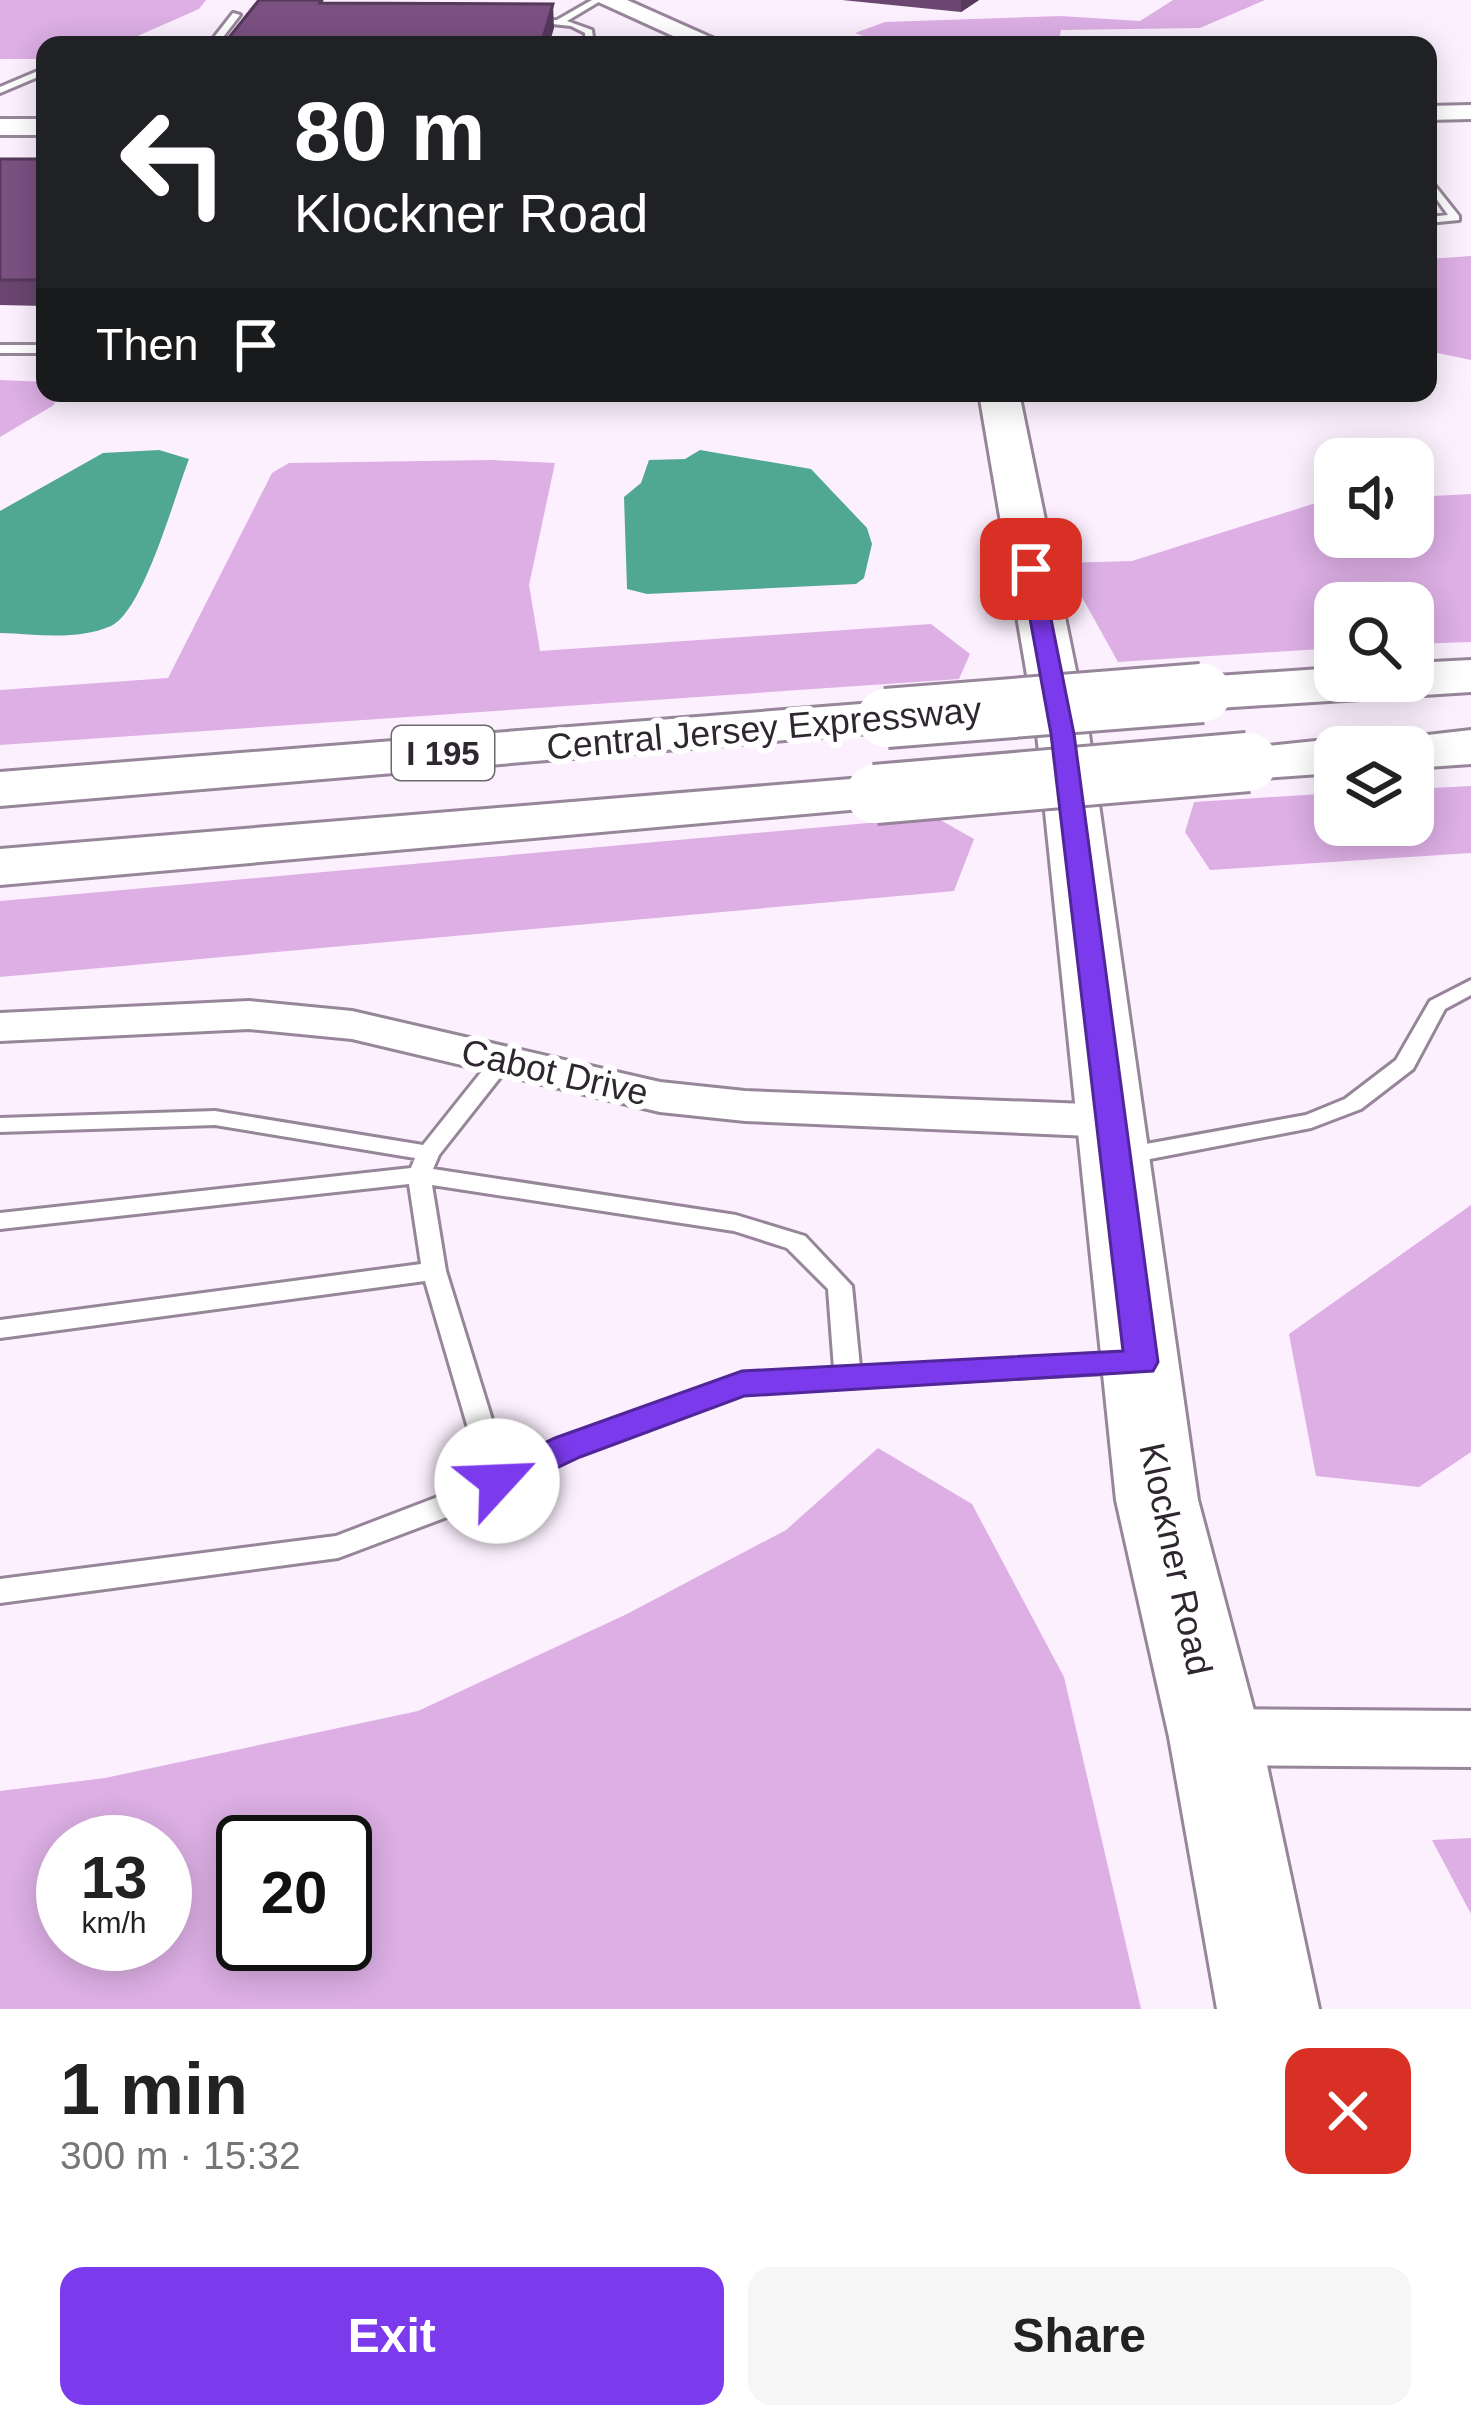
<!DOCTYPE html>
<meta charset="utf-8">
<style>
body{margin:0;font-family:Helvetica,sans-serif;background:#f6f6f6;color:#222;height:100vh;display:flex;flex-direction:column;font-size:45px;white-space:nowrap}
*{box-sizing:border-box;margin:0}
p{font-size:39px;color:#767676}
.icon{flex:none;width:66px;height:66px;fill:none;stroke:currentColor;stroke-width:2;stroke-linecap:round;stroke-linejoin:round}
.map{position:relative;height:2009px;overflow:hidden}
.side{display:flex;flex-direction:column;background:#fff;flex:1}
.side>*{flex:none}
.hud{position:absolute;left:36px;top:36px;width:1401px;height:366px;border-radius:24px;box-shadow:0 6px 30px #0003;background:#202124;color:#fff;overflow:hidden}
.tools{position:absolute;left:1314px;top:438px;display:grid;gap:24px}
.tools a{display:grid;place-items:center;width:120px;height:120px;border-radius:24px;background:#fff;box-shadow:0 6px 30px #0003;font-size:60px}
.speed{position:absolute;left:36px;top:1815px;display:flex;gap:24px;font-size:60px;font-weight:700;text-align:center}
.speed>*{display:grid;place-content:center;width:156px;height:156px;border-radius:50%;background:#fff;box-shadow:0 6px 30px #0003;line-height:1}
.speed small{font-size:30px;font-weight:400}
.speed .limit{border:6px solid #111;border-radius:18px;background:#fff;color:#111}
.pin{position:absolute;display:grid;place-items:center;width:102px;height:102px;color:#fff;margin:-51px;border-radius:24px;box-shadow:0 6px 18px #0006}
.me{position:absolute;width:132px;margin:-66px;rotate:65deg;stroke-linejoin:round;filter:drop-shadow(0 0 9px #0008)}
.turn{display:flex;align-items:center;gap:42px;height:252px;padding:0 60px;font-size:54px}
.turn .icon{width:156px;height:156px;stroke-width:2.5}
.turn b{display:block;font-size:84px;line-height:102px}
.then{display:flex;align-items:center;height:114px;padding:0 60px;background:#0003;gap:24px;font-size:45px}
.round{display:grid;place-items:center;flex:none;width:126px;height:126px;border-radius:24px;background:#f6f6f6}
.head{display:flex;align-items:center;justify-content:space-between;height:204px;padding:0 60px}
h1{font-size:72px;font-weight:600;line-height:90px}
.cta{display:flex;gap:24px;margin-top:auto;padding:24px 60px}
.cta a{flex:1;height:138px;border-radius:24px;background:#7c3aed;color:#fff;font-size:48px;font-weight:600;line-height:138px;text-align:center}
.cta a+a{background:#f6f6f6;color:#222}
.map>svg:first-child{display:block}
</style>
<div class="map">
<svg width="1471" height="2009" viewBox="0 0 1471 2009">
<rect width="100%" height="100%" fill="#fcf0fe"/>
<path fill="#ddafe5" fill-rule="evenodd" d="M0 0H206L199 9 124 42 132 45H45V59H0Z
M1173 0H1265L1200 28 1061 30 1058 45H974L945 37 889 45 855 33 885 22 1060 16 1140 21Z
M1471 256V360L1428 351V259Z
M0 380 45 382V393H58L54 405 0 437Z
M491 460 555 463 529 585 540 651 931 624 970 654 959 679 0 745V690L168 678 272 473 289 463Z
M1471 494V642L1413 644V603H1335V648L1118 662 1063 563 1132 561 1319 502 1335 501V537H1413V497Z
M1471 786V853L1210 870 1185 832 1194 802 1335 793V825H1413V789Z
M935 817 974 839 954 891 0 977V901Z
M1471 1205V1452L1419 1487 1316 1476 1289 1334Z
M878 1448 972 1504 1064 1677 1141 2009H0V1791L105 1778 418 1711 627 1614 786 1530ZM63 1842H165V1944H63ZM243 1842H345V1944H243Z
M1471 1838V1914L1432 1840Z"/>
<path fill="#50a892" d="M159 450 189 459C175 495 143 612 111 626 76 641 37 634 0 633V511L103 453Z
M700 450 811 469 867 528 872 544 864 578 856 584 647 594 627 589 624 497 641 483 649 460 685 459Z"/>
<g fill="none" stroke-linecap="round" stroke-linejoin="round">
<defs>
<path id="service" d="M592 0H602L567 21 592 30 594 45H586L585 33 571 26 524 21 557 20Z
M233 13 240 15 217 45H208Z
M45 68V74L0 93V87Z
M1428 177 1459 216V220L1428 223V217L1448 215 1428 187Z
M0 345H45V353H0Z
M1471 980V995L1445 1009 1413 1069 1361 1109 1311 1128 1124 1164 1113 1156 1124 1148 1306 1115 1345 1099 1396 1060 1430 1001Z
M502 1054 513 1061 439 1155 433 1169 736 1215 805 1236 852 1286 860 1367 1128 1354 1137 1356 1141 1363 1137 1370 1128 1372 744 1392 576 1455 455 1514 338 1558 0 1603V1579L336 1536 435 1498 482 1476 425 1281 0 1338V1320L421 1264 409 1184 0 1229V1213L411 1168 415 1158 215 1125 0 1132V1118L215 1111 423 1145 494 1056ZM432 1185 734 1231 787 1248 828 1289 834 1369 742 1373 558 1441 506 1465 446 1271Z"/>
<path id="minor" d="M249 1001 352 1011 660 1082 745 1091 1113 1105 1130 1110 1137 1121 1130 1132 1113 1137 745 1121 660 1112 352 1039 249 1029 0 1041V1013Z
M1215 1709 1471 1711V1767L1215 1765 1192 1757 1182 1737 1192 1717Z"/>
<path id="tertiary" d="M1471 105V119L1428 120V106Z
M0 119H45V135H0Z"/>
<path id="secondary" d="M594 0H627L728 45H693Z
M979 393H1019L1089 734 1198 1500 1261 1737 1319 2009H1217L1169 1737 1116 1500 1037 734Z"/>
<path id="motorway" d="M1471 660V692L1202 709 1183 704 1175 693 1183 682 1202 677 1335 668V681H1413V663Z
M886 702 905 706 913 718 905 730 0 806V772Z
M1471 730V764L1413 768V747H1388L1393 739Z
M1335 739 1357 747H1335V773L1248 779 1228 774 1220 762 1228 750Z
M875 777 895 782 904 794 895 806 0 885V849Z"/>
</defs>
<use href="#service" stroke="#97859a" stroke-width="6"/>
<use href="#minor" stroke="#97859a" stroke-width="6"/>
<use href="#tertiary" stroke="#97859a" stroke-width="6"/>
<use href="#secondary" stroke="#97859a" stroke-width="6"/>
<use href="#motorway" stroke="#97859a" stroke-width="6"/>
<use href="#service" fill="#fff" fill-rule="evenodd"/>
<use href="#minor" fill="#fff" fill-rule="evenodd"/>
<use href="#tertiary" fill="#fff" fill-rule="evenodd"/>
<use href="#secondary" fill="#fff" fill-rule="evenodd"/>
<use href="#motorway" fill="#fff" fill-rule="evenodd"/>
<defs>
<path id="motorway-bridge" d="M886 718 1202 693
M875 794 1248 762"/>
</defs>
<use href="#motorway-bridge" stroke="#97859a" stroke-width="64" stroke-linecap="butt"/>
<use href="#motorway-bridge" stroke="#fff" stroke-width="58"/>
</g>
<path fill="#6a4670" d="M842 0H979L961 12Z
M0 159H45V306L0 305Z"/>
<path fill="#56395b" d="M961 0H979L961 12Z
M553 4 554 28 549 45H541Z"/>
<path fill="#7b5182" stroke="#56395b" stroke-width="3" d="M259 0H322L320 3 553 4 541 45H223Z
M0 159H45V280H0Z"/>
<path fill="#7c3aed" stroke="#51269a" stroke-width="3" d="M1031 563 1041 569 1074 734 1158 1362 1153 1371 744 1396 580 1457 510 1490H485L480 1481 485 1471 555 1438 742 1371 1123 1351 1051 734 1021 569Z"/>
<g text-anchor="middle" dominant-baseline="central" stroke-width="12" stroke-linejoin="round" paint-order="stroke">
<rect fill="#fff" stroke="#6d686e" stroke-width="3" x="392" y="726" width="102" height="54" rx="9"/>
<g font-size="33" font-weight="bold" fill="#2f2730">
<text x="443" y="753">I 195</text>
</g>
<g font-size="36" fill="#2f2730" stroke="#fff">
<text transform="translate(764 728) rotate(-5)">Central Jersey Expressway</text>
<text transform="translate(555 1072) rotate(13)">Cabot Drive</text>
<text transform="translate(1176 1559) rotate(78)">Klockner Road</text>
</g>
</g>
</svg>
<div class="tools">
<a><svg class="icon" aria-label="sound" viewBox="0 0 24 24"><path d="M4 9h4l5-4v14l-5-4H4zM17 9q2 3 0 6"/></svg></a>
<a><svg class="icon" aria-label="search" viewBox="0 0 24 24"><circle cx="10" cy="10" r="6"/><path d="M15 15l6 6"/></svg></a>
<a><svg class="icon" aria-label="layers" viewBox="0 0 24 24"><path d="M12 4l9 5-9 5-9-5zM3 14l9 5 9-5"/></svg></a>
</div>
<div class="speed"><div>13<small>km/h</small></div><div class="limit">20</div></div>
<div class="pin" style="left:1031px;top:569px;background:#d93025"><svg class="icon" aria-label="arrive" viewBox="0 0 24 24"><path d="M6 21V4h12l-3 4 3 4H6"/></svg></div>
<svg class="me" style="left:497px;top:1481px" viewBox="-20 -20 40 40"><circle r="19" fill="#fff"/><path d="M0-13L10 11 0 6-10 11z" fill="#7c3aed"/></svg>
<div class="hud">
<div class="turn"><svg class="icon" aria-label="left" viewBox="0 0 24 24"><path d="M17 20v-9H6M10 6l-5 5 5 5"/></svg><div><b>80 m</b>Klockner Road</div></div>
<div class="then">Then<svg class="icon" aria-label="arrive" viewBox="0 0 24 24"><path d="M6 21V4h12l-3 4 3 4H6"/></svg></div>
</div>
</div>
<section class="side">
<div class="head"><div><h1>1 min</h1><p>300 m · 15:32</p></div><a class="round" style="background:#d93025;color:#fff"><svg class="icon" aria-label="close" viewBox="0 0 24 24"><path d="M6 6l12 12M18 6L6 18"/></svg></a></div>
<div class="cta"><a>Exit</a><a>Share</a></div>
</section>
